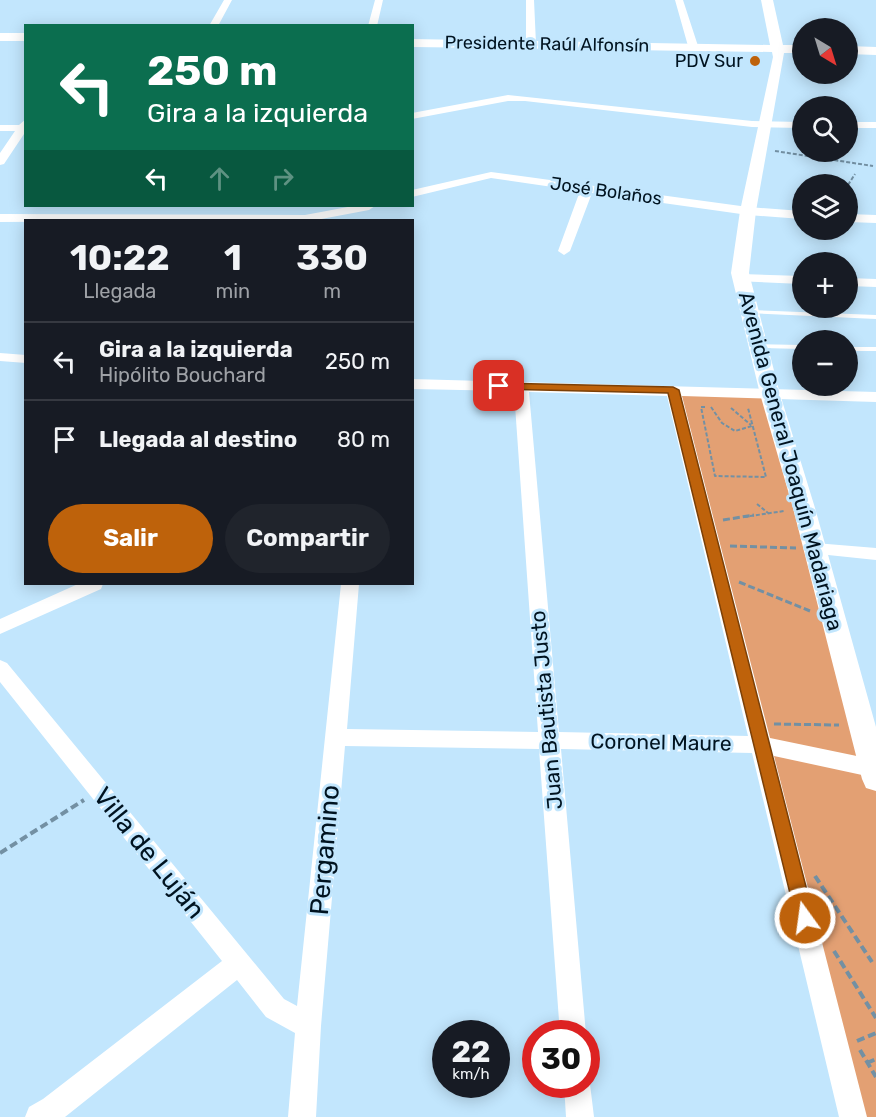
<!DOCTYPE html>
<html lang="es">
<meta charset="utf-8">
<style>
body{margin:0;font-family:Rubik,sans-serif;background:#20242c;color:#f1f3f6;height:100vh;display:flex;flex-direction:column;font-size:22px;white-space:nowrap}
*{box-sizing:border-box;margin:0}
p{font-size:20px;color:#9ea1a6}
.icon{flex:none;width:33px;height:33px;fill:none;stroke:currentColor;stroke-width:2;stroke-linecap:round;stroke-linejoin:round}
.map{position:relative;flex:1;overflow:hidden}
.details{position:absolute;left:24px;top:219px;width:390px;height:366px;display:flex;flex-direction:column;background:#171b24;border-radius:0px;box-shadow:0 3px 15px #0003}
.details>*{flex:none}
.top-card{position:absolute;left:24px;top:24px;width:390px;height:183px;border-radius:0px;box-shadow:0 3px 15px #0003;background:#0b6e4f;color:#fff;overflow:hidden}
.needle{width:39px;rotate:142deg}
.controls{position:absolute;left:792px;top:18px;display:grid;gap:12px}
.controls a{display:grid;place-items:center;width:66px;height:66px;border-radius:50%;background:#171b24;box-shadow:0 3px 15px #0003;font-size:30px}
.speed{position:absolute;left:432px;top:1020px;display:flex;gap:12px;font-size:30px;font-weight:700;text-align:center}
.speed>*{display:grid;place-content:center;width:78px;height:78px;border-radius:50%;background:#171b24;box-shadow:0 3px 15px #0003;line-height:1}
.speed small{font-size:15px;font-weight:400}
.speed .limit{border:9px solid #d22;background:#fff;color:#111}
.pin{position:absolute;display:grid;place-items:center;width:51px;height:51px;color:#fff;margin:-26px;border-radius:12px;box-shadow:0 3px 9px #0006}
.me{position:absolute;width:66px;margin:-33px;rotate:346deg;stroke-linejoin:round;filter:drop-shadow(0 0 4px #0008)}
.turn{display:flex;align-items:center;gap:21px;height:126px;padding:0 24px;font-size:27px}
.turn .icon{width:78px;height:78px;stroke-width:2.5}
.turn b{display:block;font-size:42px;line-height:51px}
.lanes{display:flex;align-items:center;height:57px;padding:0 24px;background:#0003;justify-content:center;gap:30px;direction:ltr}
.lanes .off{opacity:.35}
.eta{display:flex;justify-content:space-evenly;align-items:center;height:102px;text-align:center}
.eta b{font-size:36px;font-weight:700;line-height:42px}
.button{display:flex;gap:12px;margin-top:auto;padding:12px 24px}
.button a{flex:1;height:69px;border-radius:36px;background:#be620b;color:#fff;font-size:24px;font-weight:700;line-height:69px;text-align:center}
.button a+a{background:#20242c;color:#f1f3f6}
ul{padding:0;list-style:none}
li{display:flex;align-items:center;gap:18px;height:78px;padding:0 24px;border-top:2px solid #363941}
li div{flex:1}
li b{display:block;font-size:22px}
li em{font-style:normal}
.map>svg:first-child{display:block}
</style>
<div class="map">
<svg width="876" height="1117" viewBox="0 0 876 1117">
<rect width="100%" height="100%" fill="#c2e6fd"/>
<path fill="#e3a073" d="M673 390 770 394 876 779V1117H853Z"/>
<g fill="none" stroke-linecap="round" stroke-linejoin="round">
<path stroke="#7390a3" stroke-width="2" stroke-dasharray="4 2" stroke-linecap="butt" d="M775 151 873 166
M848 185 855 174
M705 407H701L715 476 766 477 748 408
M711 407 722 423 735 431 752 426
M731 408 751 425
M757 504 768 513
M744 517 784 511"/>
<path stroke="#7390a3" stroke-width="3" stroke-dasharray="7 3" stroke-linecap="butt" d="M723 520 754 515
M730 546 796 548
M739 582 810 611
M774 724 839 725"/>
<path stroke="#7390a3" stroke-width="4" stroke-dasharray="8 4" stroke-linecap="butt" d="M0 853 84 800
M815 876 872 962
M834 951 876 1018
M857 1041 876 1033
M860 1050 876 1077
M867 1063 876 1059"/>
<path fill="#fff" fill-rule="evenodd" d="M750 310 876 315V319L748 313V311Z
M756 344 802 345V349L759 348H756Z
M848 347H876V351H848Z"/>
<path fill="#fff" fill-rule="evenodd" d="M224 0H232L218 26H209Z
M375 0H383L377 26H368Z
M526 0H534L536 44 531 47 526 44Z
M675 0H683L698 46 696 48 688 46Z
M508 95 752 121 802 122V128L752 127 525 101H508L412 119V113Z
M26 119V131L4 164 0 165V153L15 131H0V125H19Z
M848 122H876V128H848Z
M491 172 748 207 802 211V219L748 215 592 193 570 251 564 255 558 251 580 191 491 178 412 197V190Z
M353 206H375L369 210 316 220 0 222V214L305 215Z
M848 214 876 215V223L848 222Z
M741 274 802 276V284L736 281 734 278Z
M848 278 876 279V287L848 286Z
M0 353 26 355V363L0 361Z
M412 379 876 392V402L682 396 770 738 876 760V778L774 756 867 1117H839L752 753 561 749 586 1034H560L539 749 345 746 321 1026 316 1117H288L295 1033 266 1017 237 980 65 1117H25L29 1107 43 1099 222 961 0 682V660L7 663 284 999 297 1006 341 584H359L347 729 538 732 514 391 412 389ZM529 392 667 396 748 736 559 732Z
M815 543 876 548V560L809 553 806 549 809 545Z
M78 584H103L101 589 0 634V619Z
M586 1075 590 1084 594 1117H566L564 1084H586Z"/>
<path fill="#fff" fill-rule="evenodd" d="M761 0H773L783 45H802V53H784L756 211 749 273 780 394 815 508 876 727V791L866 788 862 779 793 508 760 394 731 273 740 211 773 57 772 52 412 47V39L770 45Z
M0 33H26V41H0Z
M848 46 876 47V55L848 54Z"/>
</g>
<path fill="#be620b" stroke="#7c4007" stroke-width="1.5" d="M499 383 673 387 679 390 814 918 811 923 805 926 798 923 796 918 668 393 495 389V384Z"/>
<circle fill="#be620b" stroke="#c2e6fd" stroke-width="2" cx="755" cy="61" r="6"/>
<g text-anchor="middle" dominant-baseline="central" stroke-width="6" stroke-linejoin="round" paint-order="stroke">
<g font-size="18" fill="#001320" stroke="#c2e6fd">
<text transform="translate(547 44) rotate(1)">Presidente Raúl Alfonsín</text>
<text transform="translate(606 191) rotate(8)">José Bolaños</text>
</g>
<g font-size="18" fill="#001320" stroke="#c2e6fd" text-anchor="end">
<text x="743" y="61">PDV Sur</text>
</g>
<g font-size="21" fill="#001320" stroke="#c2e6fd">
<text transform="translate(791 461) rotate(75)">Avenida General Joaquín Madariaga</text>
<text transform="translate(546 710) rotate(-95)">Juan Bautista Justo</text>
<text transform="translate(661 742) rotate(1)">Coronel Maure</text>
</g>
<g font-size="26" fill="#001320" stroke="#c2e6fd">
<text transform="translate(325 850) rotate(-85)">Pergamino</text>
<text transform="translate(149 853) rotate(51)">Villa de Luján</text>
</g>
</g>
</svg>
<div class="controls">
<a><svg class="needle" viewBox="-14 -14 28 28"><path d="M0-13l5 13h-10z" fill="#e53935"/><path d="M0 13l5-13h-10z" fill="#9ea1a6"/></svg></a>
<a><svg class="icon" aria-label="search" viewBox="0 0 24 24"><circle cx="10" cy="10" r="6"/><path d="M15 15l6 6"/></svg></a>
<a><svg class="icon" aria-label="layers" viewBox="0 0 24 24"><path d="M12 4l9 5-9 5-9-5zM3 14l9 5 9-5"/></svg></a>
<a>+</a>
<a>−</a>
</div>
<div class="speed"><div>22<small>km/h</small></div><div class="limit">30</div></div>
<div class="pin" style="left:499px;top:386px;background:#d93025"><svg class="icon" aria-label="arrive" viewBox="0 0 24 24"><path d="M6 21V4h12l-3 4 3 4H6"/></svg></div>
<svg class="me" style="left:805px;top:918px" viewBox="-20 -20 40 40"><circle r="17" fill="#be620b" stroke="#fff" stroke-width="3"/><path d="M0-11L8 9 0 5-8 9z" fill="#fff"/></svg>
<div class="top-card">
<div class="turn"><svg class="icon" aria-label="left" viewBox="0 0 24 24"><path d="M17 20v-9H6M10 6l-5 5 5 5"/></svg><div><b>250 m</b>Gira a la izquierda</div></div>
<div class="lanes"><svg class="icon" aria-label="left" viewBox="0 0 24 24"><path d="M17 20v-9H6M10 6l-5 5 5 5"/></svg><svg class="icon off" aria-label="ahead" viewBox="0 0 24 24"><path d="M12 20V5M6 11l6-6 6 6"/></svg><svg class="icon off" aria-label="right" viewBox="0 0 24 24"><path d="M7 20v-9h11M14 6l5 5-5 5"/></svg></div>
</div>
<section class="details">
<div class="eta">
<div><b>10:22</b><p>Llegada</p></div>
<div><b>1</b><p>min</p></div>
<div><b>330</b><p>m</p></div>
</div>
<ul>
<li><svg class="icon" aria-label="left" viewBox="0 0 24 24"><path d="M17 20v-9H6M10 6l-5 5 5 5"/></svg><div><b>Gira a la izquierda</b><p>Hipólito Bouchard</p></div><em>250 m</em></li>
<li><svg class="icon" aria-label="arrive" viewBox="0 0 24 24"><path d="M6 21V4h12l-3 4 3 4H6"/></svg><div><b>Llegada al destino</b></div><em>80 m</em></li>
</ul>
<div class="button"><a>Salir</a><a>Compartir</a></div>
</section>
</div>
